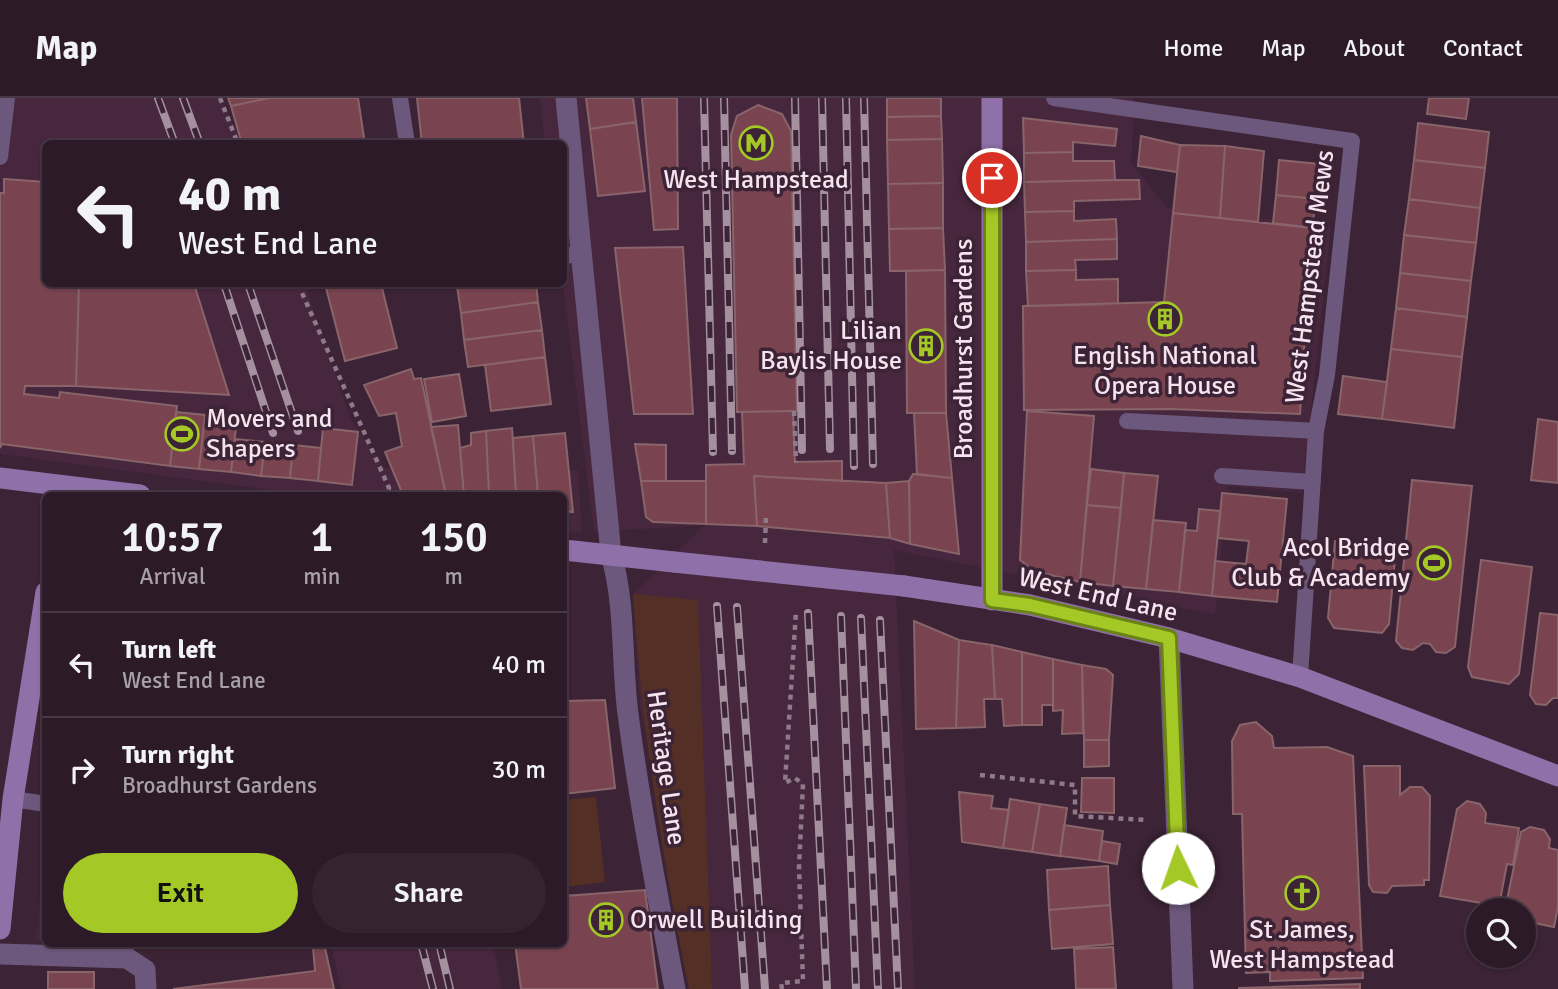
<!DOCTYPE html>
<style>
body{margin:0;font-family:Signika,sans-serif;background:#352330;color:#f1f3f6;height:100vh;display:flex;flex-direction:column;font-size:26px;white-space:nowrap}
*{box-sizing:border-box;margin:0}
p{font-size:23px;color:#a7a1a8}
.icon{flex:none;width:38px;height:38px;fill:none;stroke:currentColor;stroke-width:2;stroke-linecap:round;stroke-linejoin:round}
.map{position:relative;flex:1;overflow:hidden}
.sheet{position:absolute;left:42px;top:394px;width:525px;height:455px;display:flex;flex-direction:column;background:#2d1a28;border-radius:10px;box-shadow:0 2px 5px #0004,0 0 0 2px #483845}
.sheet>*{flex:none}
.banner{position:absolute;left:42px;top:42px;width:525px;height:147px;border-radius:10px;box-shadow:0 2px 5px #0004,0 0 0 2px #483845;background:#2d1a28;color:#f1f3f6;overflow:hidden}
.controls{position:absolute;left:1466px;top:800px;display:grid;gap:14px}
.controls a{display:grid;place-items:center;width:70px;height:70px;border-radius:50%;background:#2d1a28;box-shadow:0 2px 5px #0004,0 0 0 2px #483845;font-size:35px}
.pin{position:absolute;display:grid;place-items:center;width:60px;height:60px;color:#fff;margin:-30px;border:4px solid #fff;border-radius:50%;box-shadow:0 2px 7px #0007}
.me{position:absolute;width:77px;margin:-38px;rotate:357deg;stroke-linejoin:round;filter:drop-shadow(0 0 5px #0008)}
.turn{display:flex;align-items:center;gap:24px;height:147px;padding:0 21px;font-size:32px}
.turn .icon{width:91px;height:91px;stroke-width:2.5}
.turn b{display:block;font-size:49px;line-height:60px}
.eta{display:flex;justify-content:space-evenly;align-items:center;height:119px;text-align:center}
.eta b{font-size:42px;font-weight:600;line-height:49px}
.primary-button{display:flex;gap:14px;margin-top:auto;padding:14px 21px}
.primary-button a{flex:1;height:80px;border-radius:42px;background:#a4c825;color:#111;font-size:28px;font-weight:600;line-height:80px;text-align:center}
.primary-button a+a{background:#352330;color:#f1f3f6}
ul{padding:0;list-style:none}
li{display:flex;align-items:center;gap:21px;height:105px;padding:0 21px;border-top:2px solid #483845}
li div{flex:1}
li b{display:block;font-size:26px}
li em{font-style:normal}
header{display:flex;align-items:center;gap:42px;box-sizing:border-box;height:98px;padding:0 35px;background:#2d1a28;border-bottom:2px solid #483845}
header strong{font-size:33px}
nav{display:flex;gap:38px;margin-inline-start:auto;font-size:24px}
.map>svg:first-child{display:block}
</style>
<header>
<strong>Map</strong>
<nav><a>Home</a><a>Map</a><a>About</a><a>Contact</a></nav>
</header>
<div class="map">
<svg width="1558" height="891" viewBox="0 0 1558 891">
<rect width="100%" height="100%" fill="#3c2335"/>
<path fill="#47273e" d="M0 0H221L242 45 46 46V186H305L350 320 385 370 578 372 582 435 564 432V397H309L0 356Z
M540 0H1135L1131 64 1167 110 1331 128 1302 395 1228 388 1215 517 894 452 915 891H689L640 605 633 496 705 427 594 434 563 186 564 46 545 45Z
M45 747V843H36Z
M218 845H493L502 891H341L331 847Z"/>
<path fill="#532f25" d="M633 496 698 502 712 891H689C662 760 642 629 633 496Z
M596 699 605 784 564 789V702Z"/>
<path fill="#79444f" stroke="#89646a" stroke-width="2" d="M228 0H269L231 8Z
M269 0H358L365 46H242L231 8Z
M417 0H519L524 46H422Z
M586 0H633L636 24 590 31Z
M642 0H677L678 131 654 132Z
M887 0H941V18L887 19Z
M1429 0H1469L1466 21 1427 16Z
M758 7 782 16 791 33 797 313 737 314 731 37 737 18Z
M941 18 942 41 887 42V19Z
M1023 20 1117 31 1115 48 1073 44V54L1024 55Z
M636 24 645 93 598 98 590 31Z
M1418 25 1489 34 1485 70 1414 62Z
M1141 38 1180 47 1177 74 1138 68Z
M942 41 943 85 888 86 887 42Z
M1180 47 1225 48 1220 120 1173 115Z
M1225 48 1264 53 1258 124 1220 120Z
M1073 54V63H1114L1115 82 1024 84V55Z
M1279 62 1319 66 1316 101 1276 97Z
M1414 62 1485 70 1480 110 1409 101Z
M4 81 46 84V186H79L76 288H25L24 296 59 300 60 294 177 308 170 368 2 346 0 350V95H4Z
M1115 82H1139L1140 101 1074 103V113L1025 114 1024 84Z
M943 85V130L889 131 888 86Z
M1276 97 1316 101 1312 130 1273 125Z
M1409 101 1480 110 1476 145 1404 137Z
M1074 113V123L1116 121 1117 141 1026 144 1025 114Z
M1173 115 1312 130 1300 316 1171 311 1024 312 1023 208 1164 204Z
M943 130 945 172 890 173 889 131Z
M1404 137 1476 145 1471 183 1400 175Z
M1117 141V161L1075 162 1076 172 1026 173V144Z
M683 149 693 316H634L615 150Z
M945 172 946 315H907L906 173Z
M1076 172V182L1118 181V206L1028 208 1026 173Z
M1400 175 1471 183 1467 219 1396 210Z
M79 186H194L229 297 76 288Z
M325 186H381L397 250 345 263Z
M474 186H536L538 204 461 215 457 188Z
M538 204 542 232 464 242 461 215Z
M1396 210 1467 219 1462 259 1391 251Z
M542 232 545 259 468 269 464 242Z
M1391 251 1462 259 1454 330 1382 321Z
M545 259 551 306 491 313 485 267Z
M411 271 414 281 421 280 446 397H403L385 354 402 348 396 315 379 318 364 287Z
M459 276 466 318 432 324 424 281Z
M1343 278 1387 284 1382 321 1338 316Z
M793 313 795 364 842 363V383L754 378 757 428 706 426V367L744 366 742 314Z
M1027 313 1094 318 1080 484 1034 473 1020 462Z
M176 314 205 317 199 371 170 368Z
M914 315H946L952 380 917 376Z
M205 317 237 320 231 374 199 371Z
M1538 321 1558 324V385L1531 382Z
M458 327 464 397H446L431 329Z
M323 330 358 334 352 387 318 383Z
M512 330 516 397H489L486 333Z
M486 333 489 397H464L460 350 471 347V335Z
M565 335 573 414 564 413V397H538L533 338Z
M533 338 538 397H516L513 340Z
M235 341 265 344 261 378 231 374Z
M265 344 293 347 290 380 261 378Z
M635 346 666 347V383H641Z
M293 347 321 350 318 383 290 380Z
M1091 371 1124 375 1121 410 1087 407Z
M1124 375 1158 378 1146 491 1113 488Z
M913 376 952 380 959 456 910 446 909 383Z
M754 378 886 385 890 440 757 428Z
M1412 382 1472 388 1455 549 1446 555 1436 554 1430 546 1423 545 1413 552 1402 550 1396 543Z
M641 383H706V426L653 424 646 419Z
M909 383 910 446 890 440 886 385Z
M1222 395 1287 401 1277 504 1212 498 1215 463 1246 466 1249 443 1218 440Z
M1087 407 1121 410 1113 488 1080 484Z
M1199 411 1220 413 1212 498 1179 494 1185 432 1197 433Z
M1153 422 1186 425 1179 494 1146 491Z
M1335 443 1396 449 1389 526 1382 535 1334 530 1328 520Z
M1481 462 1532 469 1519 576 1509 586 1472 579 1468 569Z
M1540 515 1558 517V600H1553L1546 607 1536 606 1530 597Z
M914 523 959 542 956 630 916 631Z
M959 542 992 547 995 601H984L985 629 956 630Z
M992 547 1022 554V627L1004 628 1002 601H995Z
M1022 554 1053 561V607H1042V627H1022Z
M1053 561 1082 567 1083 635 1062 636 1063 612 1053 613Z
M1082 567 1106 571 1113 577 1109 642H1084Z
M605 602 615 690 564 696V603Z
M1256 624 1272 638 1274 650 1327 649 1353 658 1363 880 1270 883V874L1246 875 1242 716H1233L1232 643 1240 627Z
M1084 642H1109V668L1084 669Z
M1364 668H1400V697L1410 689H1422L1430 698 1429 782H1424V787L1392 788 1387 795 1373 794 1369 787Z
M1082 680H1114V715L1081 714Z
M959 694 993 698 991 710 1009 712 1003 750 962 744Z
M1010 701 1040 706 1032 754 1003 750Z
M1467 703 1480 706 1486 715 1485 725 1519 730 1513 767 1507 766 1499 808 1440 798 1457 711Z
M1040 706 1067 710 1060 758 1032 754Z
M1064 727 1103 733 1099 763 1060 758Z
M1530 729 1544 732 1550 741 1549 750 1558 752V809L1554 829 1524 823V812H1505L1521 734Z
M1102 743 1120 746 1117 766 1099 763Z
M1108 768 1110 807 1049 812 1047 772Z
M645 792 658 891H521L515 845H564V798Z
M1110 807 1113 846 1052 851 1049 812Z
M313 849 325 850 334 891H173L315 873Z
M1113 849 1116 891H1076L1074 851Z
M48 874H94V891H48Z
M1360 886V891H1239V890Z"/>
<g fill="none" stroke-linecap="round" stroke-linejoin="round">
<path stroke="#8f7a89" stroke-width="4.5" stroke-dasharray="5 5" stroke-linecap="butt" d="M220 0 238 46
M298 186 389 390 388 397
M794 313 796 364
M765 445 766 419
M980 677 1075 687V718L1147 722
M782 891 781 885 803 883 799 769 803 686 795 680 785 685 796 513"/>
<path stroke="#6c587c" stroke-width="16" d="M400 0 407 46
M1054 0 1352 43 1327 277 1316 333 1300 579
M0 59 7 0
M564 158 580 156
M1127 323 1316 333
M1222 378 1313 384
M13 701 46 706"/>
<path stroke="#6c587c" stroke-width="21" d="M566 0 611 456C626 508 621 562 628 616 640 708 658 800 675 891
M1169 540 1183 891
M0 856 127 860 145 872 146 891"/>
<path stroke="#8f70a9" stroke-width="21" d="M0 380 140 397
M564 452 674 464
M904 488 1030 507 1169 540 1300 579 1558 678
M992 502V0
M0 831 13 701 46 494"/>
<defs>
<path id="rail" d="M158 0 175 46
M183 0 200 46
M704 0 713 354
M724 0 732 353
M795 0 802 352
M822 0 830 351
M846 0 854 368
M864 0 873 366
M224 186 273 335
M248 186 298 333
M717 508 745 891
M737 509 765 891
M808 515 827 891
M841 518 856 891
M861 520 878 891
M880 522 898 891
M421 845 433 891
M439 845 450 891"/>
</defs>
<use href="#rail" stroke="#a4909e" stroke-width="8"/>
<use href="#rail" stroke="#3c2335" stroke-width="5" stroke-dasharray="16" stroke-linecap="butt"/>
<path stroke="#8f70a9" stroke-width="21" d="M674 464 904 488"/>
</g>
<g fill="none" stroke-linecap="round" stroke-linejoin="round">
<defs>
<path id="route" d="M992 80V502L1030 507 1169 540 1178 770"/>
</defs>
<use href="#route" stroke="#6b8218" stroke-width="18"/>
<use href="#route" stroke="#a4c825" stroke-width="12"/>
</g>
<defs>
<symbol id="metro-ring" viewBox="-11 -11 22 22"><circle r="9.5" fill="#3c2335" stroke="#a4c825" stroke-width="1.5"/><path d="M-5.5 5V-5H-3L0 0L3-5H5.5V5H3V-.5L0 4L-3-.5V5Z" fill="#a4c825"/></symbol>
<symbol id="building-ring" viewBox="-11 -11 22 22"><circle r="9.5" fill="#3c2335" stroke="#a4c825" stroke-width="1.5"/><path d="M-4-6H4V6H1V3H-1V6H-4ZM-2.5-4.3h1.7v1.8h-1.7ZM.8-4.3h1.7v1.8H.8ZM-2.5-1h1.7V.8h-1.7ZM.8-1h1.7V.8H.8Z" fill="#a4c825"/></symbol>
<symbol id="stadium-ring" viewBox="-11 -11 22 22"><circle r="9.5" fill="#3c2335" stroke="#a4c825" stroke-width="1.5"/><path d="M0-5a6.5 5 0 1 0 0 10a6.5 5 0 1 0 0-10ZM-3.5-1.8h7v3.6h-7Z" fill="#a4c825"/></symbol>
<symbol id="church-ring" viewBox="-11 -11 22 22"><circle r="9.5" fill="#3c2335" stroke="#a4c825" stroke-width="1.5"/><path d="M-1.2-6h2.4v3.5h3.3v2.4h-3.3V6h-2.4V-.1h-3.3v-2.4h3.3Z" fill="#a4c825"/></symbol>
</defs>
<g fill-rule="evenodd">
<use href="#metro-ring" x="737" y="26" width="38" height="38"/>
<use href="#building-ring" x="1146" y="202" width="38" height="38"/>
<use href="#building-ring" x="907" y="229" width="38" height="38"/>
<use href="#stadium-ring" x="163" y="317" width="38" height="38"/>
<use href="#stadium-ring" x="1415" y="446" width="38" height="38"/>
<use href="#church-ring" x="1283" y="776" width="38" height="38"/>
<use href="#building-ring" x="587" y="803" width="38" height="38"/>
</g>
<g text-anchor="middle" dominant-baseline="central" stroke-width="7" stroke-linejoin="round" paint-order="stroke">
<g font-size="26" fill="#f5e4ef" stroke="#3c2335">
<text x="756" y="82">West Hampstead</text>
<text x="902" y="233" text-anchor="end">Lilian<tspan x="902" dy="30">Baylis House</tspan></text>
<text x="1165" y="258">English National<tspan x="1165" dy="30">Opera House</tspan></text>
<text x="206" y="321" text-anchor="start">Movers and<tspan x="206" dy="30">Shapers</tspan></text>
<text x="1410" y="450" text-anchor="end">Acol Bridge<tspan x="1410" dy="30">Club &amp; Academy</tspan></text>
<text x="630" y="822" text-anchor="start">Orwell Building</text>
<text x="1302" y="832">St James,<tspan x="1302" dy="30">West Hampstead</tspan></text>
</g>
<g font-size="26" fill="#f5e4ef" stroke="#3c2335">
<text transform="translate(1310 179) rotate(-83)">West Hampstead Mews</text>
<text transform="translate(964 251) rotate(-90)">Broadhurst Gardens</text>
<text transform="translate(1098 497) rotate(13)">West End Lane</text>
<text transform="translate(666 670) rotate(82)">Heritage Lane</text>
</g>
</g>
</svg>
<div class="controls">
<a><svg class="icon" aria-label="search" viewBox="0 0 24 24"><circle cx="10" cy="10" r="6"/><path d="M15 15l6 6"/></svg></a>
</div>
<div class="pin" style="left:992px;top:80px;background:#d93025"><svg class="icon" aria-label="arrive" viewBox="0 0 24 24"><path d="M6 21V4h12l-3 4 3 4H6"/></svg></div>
<svg class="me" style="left:1178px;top:770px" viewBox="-20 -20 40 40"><circle r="19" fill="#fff"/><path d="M0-13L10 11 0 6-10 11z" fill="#a4c825"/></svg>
<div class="banner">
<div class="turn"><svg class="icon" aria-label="left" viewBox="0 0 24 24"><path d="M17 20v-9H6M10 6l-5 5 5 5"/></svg><div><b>40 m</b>West End Lane</div></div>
</div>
<section class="sheet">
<div class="eta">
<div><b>10:57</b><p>Arrival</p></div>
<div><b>1</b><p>min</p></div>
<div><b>150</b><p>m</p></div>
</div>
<ul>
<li><svg class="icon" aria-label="left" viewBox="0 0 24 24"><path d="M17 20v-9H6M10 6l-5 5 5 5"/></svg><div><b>Turn left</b><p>West End Lane</p></div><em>40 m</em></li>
<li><svg class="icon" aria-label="right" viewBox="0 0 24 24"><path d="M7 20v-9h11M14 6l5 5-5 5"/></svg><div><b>Turn right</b><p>Broadhurst Gardens</p></div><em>30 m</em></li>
</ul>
<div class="primary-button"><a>Exit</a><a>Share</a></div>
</section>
</div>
